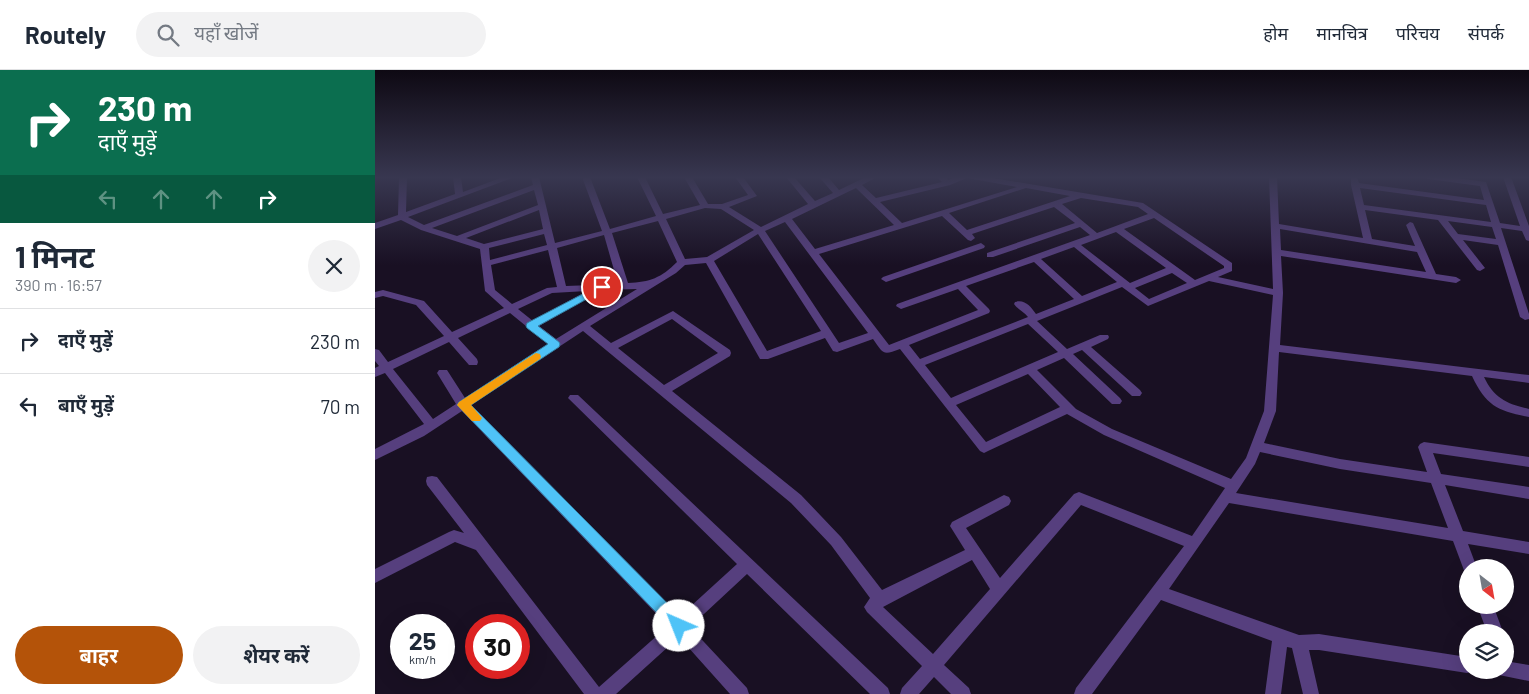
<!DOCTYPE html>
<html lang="hi">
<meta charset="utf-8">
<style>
body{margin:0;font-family:Barlow,"Noto Sans Devanagari",sans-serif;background:#f2f2f3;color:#1f2937;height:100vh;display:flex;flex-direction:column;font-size:19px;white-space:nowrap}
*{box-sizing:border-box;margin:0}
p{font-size:16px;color:#747a83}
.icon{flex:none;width:28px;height:28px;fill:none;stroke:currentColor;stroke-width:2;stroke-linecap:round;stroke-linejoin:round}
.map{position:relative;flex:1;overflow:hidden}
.sheet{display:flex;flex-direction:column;background:#fff;width:375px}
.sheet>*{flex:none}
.top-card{background:#0b6e4f;color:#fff;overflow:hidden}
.needle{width:32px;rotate:149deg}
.controls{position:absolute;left:1084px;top:489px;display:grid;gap:10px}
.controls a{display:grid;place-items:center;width:55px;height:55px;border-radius:50%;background:#fff;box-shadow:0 5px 20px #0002;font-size:25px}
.speed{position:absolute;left:15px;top:544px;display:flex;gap:10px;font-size:25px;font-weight:700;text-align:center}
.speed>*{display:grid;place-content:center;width:65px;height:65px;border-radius:50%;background:#fff;box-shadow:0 5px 20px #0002;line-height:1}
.speed small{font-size:12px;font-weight:400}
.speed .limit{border:8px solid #d22;background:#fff;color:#111}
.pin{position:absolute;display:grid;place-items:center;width:42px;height:42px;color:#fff;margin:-21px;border:2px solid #fff;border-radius:50%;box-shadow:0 1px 5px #0007}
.me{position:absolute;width:55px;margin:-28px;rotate:316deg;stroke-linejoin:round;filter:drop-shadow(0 0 4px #0008)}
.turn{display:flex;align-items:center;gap:18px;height:105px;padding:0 15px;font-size:22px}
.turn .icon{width:65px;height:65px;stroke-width:2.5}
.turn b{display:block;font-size:35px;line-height:42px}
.lanes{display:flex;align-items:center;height:48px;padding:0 15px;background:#0003;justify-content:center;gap:25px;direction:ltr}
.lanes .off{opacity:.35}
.round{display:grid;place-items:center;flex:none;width:52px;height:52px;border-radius:26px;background:#f2f2f3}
.overview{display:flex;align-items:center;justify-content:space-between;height:85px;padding:0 15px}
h1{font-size:30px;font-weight:700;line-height:38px}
.action{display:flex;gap:10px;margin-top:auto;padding:10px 15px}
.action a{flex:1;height:58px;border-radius:30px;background:#b45309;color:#fff;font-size:20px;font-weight:700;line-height:58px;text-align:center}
.action a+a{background:#f2f2f3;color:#1f2937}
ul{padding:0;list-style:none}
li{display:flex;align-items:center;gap:15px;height:65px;padding:0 15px;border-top:1px solid #e0e1e3}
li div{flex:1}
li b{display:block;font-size:19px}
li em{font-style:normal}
header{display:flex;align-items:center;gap:30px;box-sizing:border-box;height:70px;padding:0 25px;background:#fff;border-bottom:1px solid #e0e1e3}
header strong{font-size:24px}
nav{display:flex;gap:28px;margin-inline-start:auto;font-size:18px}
.search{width:350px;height:45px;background:#f2f2f3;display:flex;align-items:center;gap:12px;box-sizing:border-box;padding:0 18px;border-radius:28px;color:#747a83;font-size:19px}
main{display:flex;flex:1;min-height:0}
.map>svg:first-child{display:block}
</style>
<header>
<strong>Routely</strong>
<div class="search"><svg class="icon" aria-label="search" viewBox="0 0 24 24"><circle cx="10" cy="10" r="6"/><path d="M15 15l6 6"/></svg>यहाँ खोजें</div>
<nav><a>होम</a><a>मानचित्र</a><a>परिचय</a><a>संपर्क</a></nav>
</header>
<main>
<section class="sheet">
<div class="top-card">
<div class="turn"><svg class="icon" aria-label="right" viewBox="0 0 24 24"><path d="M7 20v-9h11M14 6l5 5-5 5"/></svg><div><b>230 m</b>दाएँ मुड़ें</div></div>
<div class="lanes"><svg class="icon off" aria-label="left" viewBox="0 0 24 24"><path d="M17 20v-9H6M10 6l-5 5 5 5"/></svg><svg class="icon off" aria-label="ahead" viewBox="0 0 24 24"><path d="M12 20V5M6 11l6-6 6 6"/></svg><svg class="icon off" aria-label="ahead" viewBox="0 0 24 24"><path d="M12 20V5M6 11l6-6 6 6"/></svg><svg class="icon" aria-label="right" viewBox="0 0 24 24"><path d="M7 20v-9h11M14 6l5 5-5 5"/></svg></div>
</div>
<div class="overview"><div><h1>1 मिनट</h1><p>390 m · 16:57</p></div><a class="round"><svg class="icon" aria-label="close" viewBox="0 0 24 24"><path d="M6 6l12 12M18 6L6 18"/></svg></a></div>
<ul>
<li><svg class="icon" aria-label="right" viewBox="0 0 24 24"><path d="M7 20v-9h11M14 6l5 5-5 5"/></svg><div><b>दाएँ मुड़ें</b></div><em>230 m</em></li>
<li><svg class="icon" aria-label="left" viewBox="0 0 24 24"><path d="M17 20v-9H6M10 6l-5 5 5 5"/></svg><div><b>बाएँ मुड़ें</b></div><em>70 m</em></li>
</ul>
<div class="action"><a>बाहर</a><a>शेयर करें</a></div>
</section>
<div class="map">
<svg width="1154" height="624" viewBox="0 0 1154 624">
<rect width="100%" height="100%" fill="#191023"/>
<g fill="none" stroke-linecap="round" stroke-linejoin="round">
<path fill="#563f7e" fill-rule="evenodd" d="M24 107H32L31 142 80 124 78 107H86L88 122 128 107H140L33 147 49 155 158 115 156 107H164L180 173 227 161 207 107H215L235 159 281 146 262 107H270L288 144 325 135 309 107H317L333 134H347L373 125 360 107H368L382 126 354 137 386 157 433 134 411 107H419L440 131 458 123 444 107H453L464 120 491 107H502L487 115 501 128 567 112 562 107H571L573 110 581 107H612L768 133 857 193V201L843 207 898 219 894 107H902L904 154 988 168 976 115V107H982L984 113 1109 130 1105 116 1053 109 1049 107H1074L1111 112 1125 153 1145 156 1128 107H1136L1154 156V171L1151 170 1147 161 1126 158 1154 244V249L1150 250 1145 247 1123 175 1088 170 1110 198 1105 201 1102 200 1063 150 990 140 997 169 1040 176 1031 155 1035 152 1038 153 1061 204 1081 207 1086 210 1081 213 906 186 908 223 905 275 1154 305V313L1109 307C1119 328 1132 334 1154 339V347C1123 341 1111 336 1097 306L904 282 901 341 889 373 965 389 1052 402 1043 377 1045 374 1049 372 1154 387V397L1058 383 1066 404 1154 417V429L1070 415 1088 461 1154 472V484L1093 474 1102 498H1092V504L1090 503 1078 471 854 433 794 519 924 565 944 564 1092 587V600L1098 601 1092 603 944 580H934L944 624H928L917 578 912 577 906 624H890L897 571 786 530 717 624H699L701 618 809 476 706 435 569 595 594 618 596 624H576L559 607 544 624H525L527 618 547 596 492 542 489 537 495 528 456 475 416 433 208 261 96 335 305 546 362 494 193 328 195 325H203L513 618 515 624H495L372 504 315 557 372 618 374 624H355L304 567 241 624H209L101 480 80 472 0 513V499L74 462 79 460 89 463 52 415 51 411 52 407 57 406 62 407 224 617 293 556 87 341 49 366 0 390V379L49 354 10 303 0 307V298L4 296 0 291V279L4 280 13 292 69 266 41 235 8 226 0 228V222L8 220 49 231 77 262 129 238 110 221 105 179 46 160 26 150 0 159V153L23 145ZM592 108 642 117 527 153 505 132 575 115ZM481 118 519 155 440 179 417 149ZM651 118 695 126 592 160 574 143ZM985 118 1111 135 1116 152 989 135ZM159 120 163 135 82 166 57 158ZM706 128 763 137 773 144 722 163 687 134ZM679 137 700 153 612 183V187H618L705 157 715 165 522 234 521 236 526 239 583 219 603 240 514 275 444 184 567 146 593 170 596 171 600 168 597 164ZM330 138 346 139 379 160 332 187 310 189 291 149ZM164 140 168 159 109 174 91 168ZM779 148 849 196V198L820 210 749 159ZM283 151 302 192C286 208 275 212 253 213L237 163ZM1073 151 1117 157 1121 169 1083 164ZM410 152 493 263 464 273 390 161ZM905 159 1042 182 1051 202 906 180ZM741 162 791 198 755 213 706 175ZM169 164 172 175 115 190 114 178ZM383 164 446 261 392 281 339 191ZM229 165 243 214 191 216 182 178ZM699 177 742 212 707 226 666 189ZM173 180 182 217 172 218 137 234 120 220 116 195ZM659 192 699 229 661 244C656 237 650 229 640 232L639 234C642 239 649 242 653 247L545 289 534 275 614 243 615 241 614 239 591 216ZM331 193 385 289H393L450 268 458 281 462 282 498 269C508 283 507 286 525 279L605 381 609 383 613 381 692 344 729 365 850 418 817 466 709 424 704 422 699 424 625 508 591 458 634 435 636 431 634 427 629 425 577 452 575 456 590 480 507 520 466 467 426 425 297 321 355 286 356 283 355 280 298 241 236 273 215 256 301 203 310 195ZM797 203 812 213 774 229 760 218ZM834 211 898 225 889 341 871 388 856 409 737 359 701 339 662 300 689 288 737 334H745L747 331 745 328 698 284 707 280 757 326H765L767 323 765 320 716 277 733 269 734 267 733 265H725L692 279 662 251 747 217 773 236ZM262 219 181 269 164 256 227 220ZM212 221 158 251 143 239 177 223ZM135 243 173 274 90 328 72 300H64L62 303 81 334 58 349 18 299 74 272 94 295H102L103 292 102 289 83 268ZM297 249 343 283 289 315 243 278ZM653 254 683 282 576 328 550 295ZM653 304 685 337 611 372 581 335ZM885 382 965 399 1056 413 1073 458 861 423 880 394ZM597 490 615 519 558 584 508 537Z
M606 173 610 176 609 178 514 211 511 212 506 209 508 207Z
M1102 535H1118L1128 562H1112Z
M1130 591 1154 595V611L1124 605 1122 600H1130Z"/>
</g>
<linearGradient id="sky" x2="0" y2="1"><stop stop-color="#0e0913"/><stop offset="0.55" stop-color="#383750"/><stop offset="1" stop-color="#383750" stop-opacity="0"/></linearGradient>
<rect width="1154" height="195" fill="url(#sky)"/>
<path fill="#4fc3f7" stroke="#337fa1" d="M227 214 230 215V219L163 256 184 272 185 274 184 277 96 335 310 551 312 556 310 561 304 564 299 561 82 335 84 332 173 274 152 258 151 256 152 253Z"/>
<path fill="#f59e0b" d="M161 283 165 284 166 287 165 289 96 335 107 348 105 351H97L82 335 84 332Z"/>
</svg>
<div class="controls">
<a><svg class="needle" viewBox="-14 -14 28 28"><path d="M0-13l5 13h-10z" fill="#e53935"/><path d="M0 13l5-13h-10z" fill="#747a83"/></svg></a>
<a><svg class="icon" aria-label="layers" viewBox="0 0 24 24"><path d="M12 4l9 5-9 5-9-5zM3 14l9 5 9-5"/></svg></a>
</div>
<div class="speed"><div>25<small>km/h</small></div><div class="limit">30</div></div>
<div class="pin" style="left:227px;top:217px;background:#d93025"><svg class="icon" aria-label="arrive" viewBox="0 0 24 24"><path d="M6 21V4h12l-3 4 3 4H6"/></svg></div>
<svg class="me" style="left:304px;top:556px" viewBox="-20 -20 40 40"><circle r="19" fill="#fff"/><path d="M0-13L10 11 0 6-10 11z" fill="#4fc3f7"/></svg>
</div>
</main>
